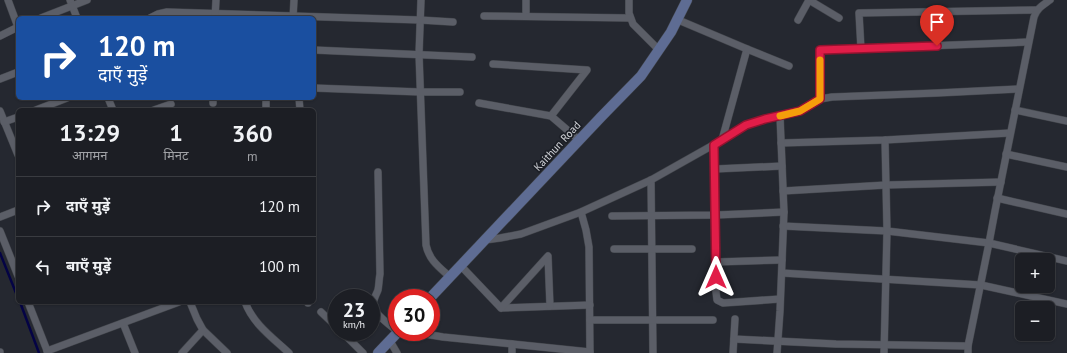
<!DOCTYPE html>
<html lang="hi">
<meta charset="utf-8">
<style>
:root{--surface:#1c1e24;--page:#292b31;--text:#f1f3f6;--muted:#a0a2a6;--line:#3a3c41}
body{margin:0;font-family:"PT Sans","Noto Sans Devanagari",sans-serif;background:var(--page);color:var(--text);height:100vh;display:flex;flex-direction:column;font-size:15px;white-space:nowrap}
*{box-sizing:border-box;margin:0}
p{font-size:13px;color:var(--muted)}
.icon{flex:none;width:22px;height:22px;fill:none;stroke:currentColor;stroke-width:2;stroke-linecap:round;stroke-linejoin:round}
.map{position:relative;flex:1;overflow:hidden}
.panel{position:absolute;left:16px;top:108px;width:300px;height:196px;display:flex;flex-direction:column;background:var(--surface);border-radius:6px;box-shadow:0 1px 3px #0004,0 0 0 1px var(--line)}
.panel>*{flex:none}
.guide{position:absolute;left:16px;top:16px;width:300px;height:84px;border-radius:6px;box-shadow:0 1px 3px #0004,0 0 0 1px var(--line);background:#1a4fa0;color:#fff;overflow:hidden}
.fabs{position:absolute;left:1015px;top:253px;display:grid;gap:8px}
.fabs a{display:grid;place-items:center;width:40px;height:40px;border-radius:6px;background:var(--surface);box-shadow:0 1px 3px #0004,0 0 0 1px var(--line);font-size:20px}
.speed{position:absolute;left:328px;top:289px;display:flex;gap:8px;font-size:20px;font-weight:700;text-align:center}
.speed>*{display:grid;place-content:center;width:52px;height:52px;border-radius:50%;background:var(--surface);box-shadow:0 1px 3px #0004,0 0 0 1px var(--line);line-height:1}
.speed small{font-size:10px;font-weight:400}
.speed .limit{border:6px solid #d22;background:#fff;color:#111}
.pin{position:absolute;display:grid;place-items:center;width:34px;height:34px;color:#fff;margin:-41px -17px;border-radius:50% 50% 50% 0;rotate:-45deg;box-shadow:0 0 4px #0007}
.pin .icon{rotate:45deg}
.me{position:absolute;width:44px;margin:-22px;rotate:0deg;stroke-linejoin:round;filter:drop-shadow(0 0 3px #0008)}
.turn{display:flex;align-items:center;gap:14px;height:84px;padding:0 16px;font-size:18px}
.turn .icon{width:52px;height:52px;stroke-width:2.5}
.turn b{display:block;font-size:28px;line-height:34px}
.eta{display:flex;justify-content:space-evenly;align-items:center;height:68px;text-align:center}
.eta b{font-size:24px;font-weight:700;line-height:28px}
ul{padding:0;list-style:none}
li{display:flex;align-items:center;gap:12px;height:60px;padding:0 16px;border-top:1px solid var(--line)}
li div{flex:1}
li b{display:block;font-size:15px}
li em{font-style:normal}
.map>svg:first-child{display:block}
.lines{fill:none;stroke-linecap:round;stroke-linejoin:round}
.stream{stroke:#040345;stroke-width:2.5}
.street-casing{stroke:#41444a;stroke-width:8}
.secondary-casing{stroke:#41444a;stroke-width:11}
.street{stroke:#5b5e67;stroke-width:7}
.secondary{stroke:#5e6c93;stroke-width:10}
.route-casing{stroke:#92132f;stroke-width:10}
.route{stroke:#e11d48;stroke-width:7}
.slow{stroke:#f59e0b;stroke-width:7}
.labels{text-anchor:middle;stroke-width:3.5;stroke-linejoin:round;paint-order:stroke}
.street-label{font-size:11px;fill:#d3d5da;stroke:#1c1f26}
</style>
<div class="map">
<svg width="1067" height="353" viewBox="0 0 1067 353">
<rect width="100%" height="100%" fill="#252830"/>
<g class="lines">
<g class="stream">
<polyline points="0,253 18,298"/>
<polyline points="20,302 39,353"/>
</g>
<g class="street-casing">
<g id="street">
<polyline points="8,0 18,27"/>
<polyline points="70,0 77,18"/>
<path d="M421,0L419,54L426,245C429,260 439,267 450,277"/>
<polyline points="526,0 526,16"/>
<polyline points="629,0 629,13 633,24 659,50"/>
<polyline points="809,0 839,18"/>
<polyline points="484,16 630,18"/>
<polyline points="41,18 87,0"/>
<polyline points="150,18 158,14 167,12 420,20 453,22"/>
<polyline points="215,18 216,0"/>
<polyline points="293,18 294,0"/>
<polyline points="676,19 747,49 722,140"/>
<polyline points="798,20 809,0"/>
<polyline points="0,36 18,27"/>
<polyline points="747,49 789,66"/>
<polyline points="861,49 859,13 1037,10"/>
<polyline points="314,50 472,57"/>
<polyline points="493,64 587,70 551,116"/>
<polyline points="0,79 18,72"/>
<polyline points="314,88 420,92 460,92"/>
<polyline points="108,98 113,110"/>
<polyline points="299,98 300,110"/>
<polyline points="820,99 820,50 1028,42"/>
<polyline points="213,103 213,98"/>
<polyline points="479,103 551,116 579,140"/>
<polyline points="36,110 67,98"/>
<polyline points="154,110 171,104"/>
<polyline points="266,110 266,98"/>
<polyline points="1015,110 1067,121"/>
<polyline points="0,111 18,155"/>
<polyline points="4,122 18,117"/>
<polyline points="781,143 885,140 1010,133"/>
<polyline points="714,145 716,292 717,300 723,303 780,299"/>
<polyline points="1006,154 1067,167"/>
<polyline points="715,169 782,166"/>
<path d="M378,172L380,274C379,279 379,285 378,290C376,295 373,300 373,305C373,313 391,326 397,331"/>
<polyline points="651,180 653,353"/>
<polyline points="783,191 886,185 1001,182"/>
<polyline points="997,198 1067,214"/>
<polyline points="581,212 586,230 589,247 590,353"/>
<polyline points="612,216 716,215 784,212"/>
<polyline points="0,217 18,210"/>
<polyline points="783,226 887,231 989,243 1067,261"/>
<polyline points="0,231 18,276"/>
<polyline points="485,240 500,238 521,234 581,212 651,180 722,140 747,125 757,121 800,111 820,99 832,97 937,93 1019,89"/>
<polyline points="614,249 692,249"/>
<polyline points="716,262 782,260"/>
<polyline points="461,266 501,308 590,305"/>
<polyline points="782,273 981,285 1067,304"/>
<polyline points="28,302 48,353"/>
<polyline points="190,302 197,319 203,330 227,353"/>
<path d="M245,302C253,324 273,338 289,353"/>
<polyline points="308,302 308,303"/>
<polyline points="501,308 548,256 550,306"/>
<polyline points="321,312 337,327"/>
<polyline points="590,320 713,320"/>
<polyline points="123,323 135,353"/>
<polyline points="342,332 363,353"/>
<polyline points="413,332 443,337 590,352"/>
<polyline points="734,339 836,344 968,346"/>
<polyline points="390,341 397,353"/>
<polyline points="47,351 179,302"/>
<polyline points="0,352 0,353"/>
<polyline points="182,353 203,330"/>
<polyline points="512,353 512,344"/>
<polyline points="733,353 735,319"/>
<polyline points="777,353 780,311 784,212 780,116"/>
<polyline points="884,353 887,231 885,140"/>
<path d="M968,353V346L989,243L995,211L1034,17C1037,8 1043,5 1050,0"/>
</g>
</g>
<g class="secondary-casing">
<g id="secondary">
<polyline points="430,298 601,117 641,76 671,32 687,0"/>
<polyline points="378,353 398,332"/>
</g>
</g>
<use href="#street" class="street"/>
<use href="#secondary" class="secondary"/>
</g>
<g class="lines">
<g class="route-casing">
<polyline id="route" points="716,277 714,145 746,125 765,119 800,111 820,99 820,50 937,46"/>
</g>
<use href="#route" class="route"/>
<polyline class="slow" points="780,116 800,111 820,99 820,60"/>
</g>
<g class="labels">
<g class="street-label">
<text transform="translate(557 146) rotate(-47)" y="4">Kaithun Road</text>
</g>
</g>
</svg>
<div class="fabs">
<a>+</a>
<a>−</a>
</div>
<div class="speed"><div>23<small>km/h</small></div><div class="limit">30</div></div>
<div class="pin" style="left:937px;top:46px;background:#d93025"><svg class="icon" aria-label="arrive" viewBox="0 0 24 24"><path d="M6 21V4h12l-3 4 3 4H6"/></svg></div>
<svg class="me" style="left:716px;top:277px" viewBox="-20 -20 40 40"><path d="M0-17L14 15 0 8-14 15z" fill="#e11d48" stroke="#fff" stroke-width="4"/></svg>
<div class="guide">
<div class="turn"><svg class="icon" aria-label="right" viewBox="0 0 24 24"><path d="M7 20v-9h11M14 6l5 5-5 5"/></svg><div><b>120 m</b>दाएँ मुड़ें</div></div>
</div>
<section class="panel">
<div class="eta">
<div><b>13:29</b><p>आगमन</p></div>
<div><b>1</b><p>मिनट</p></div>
<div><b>360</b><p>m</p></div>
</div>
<ul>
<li><svg class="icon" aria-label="right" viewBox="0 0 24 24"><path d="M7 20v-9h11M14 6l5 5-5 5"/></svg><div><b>दाएँ मुड़ें</b></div><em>120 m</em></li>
<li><svg class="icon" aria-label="left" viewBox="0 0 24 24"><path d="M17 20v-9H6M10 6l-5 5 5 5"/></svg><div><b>बाएँ मुड़ें</b></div><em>100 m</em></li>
</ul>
</section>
</div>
